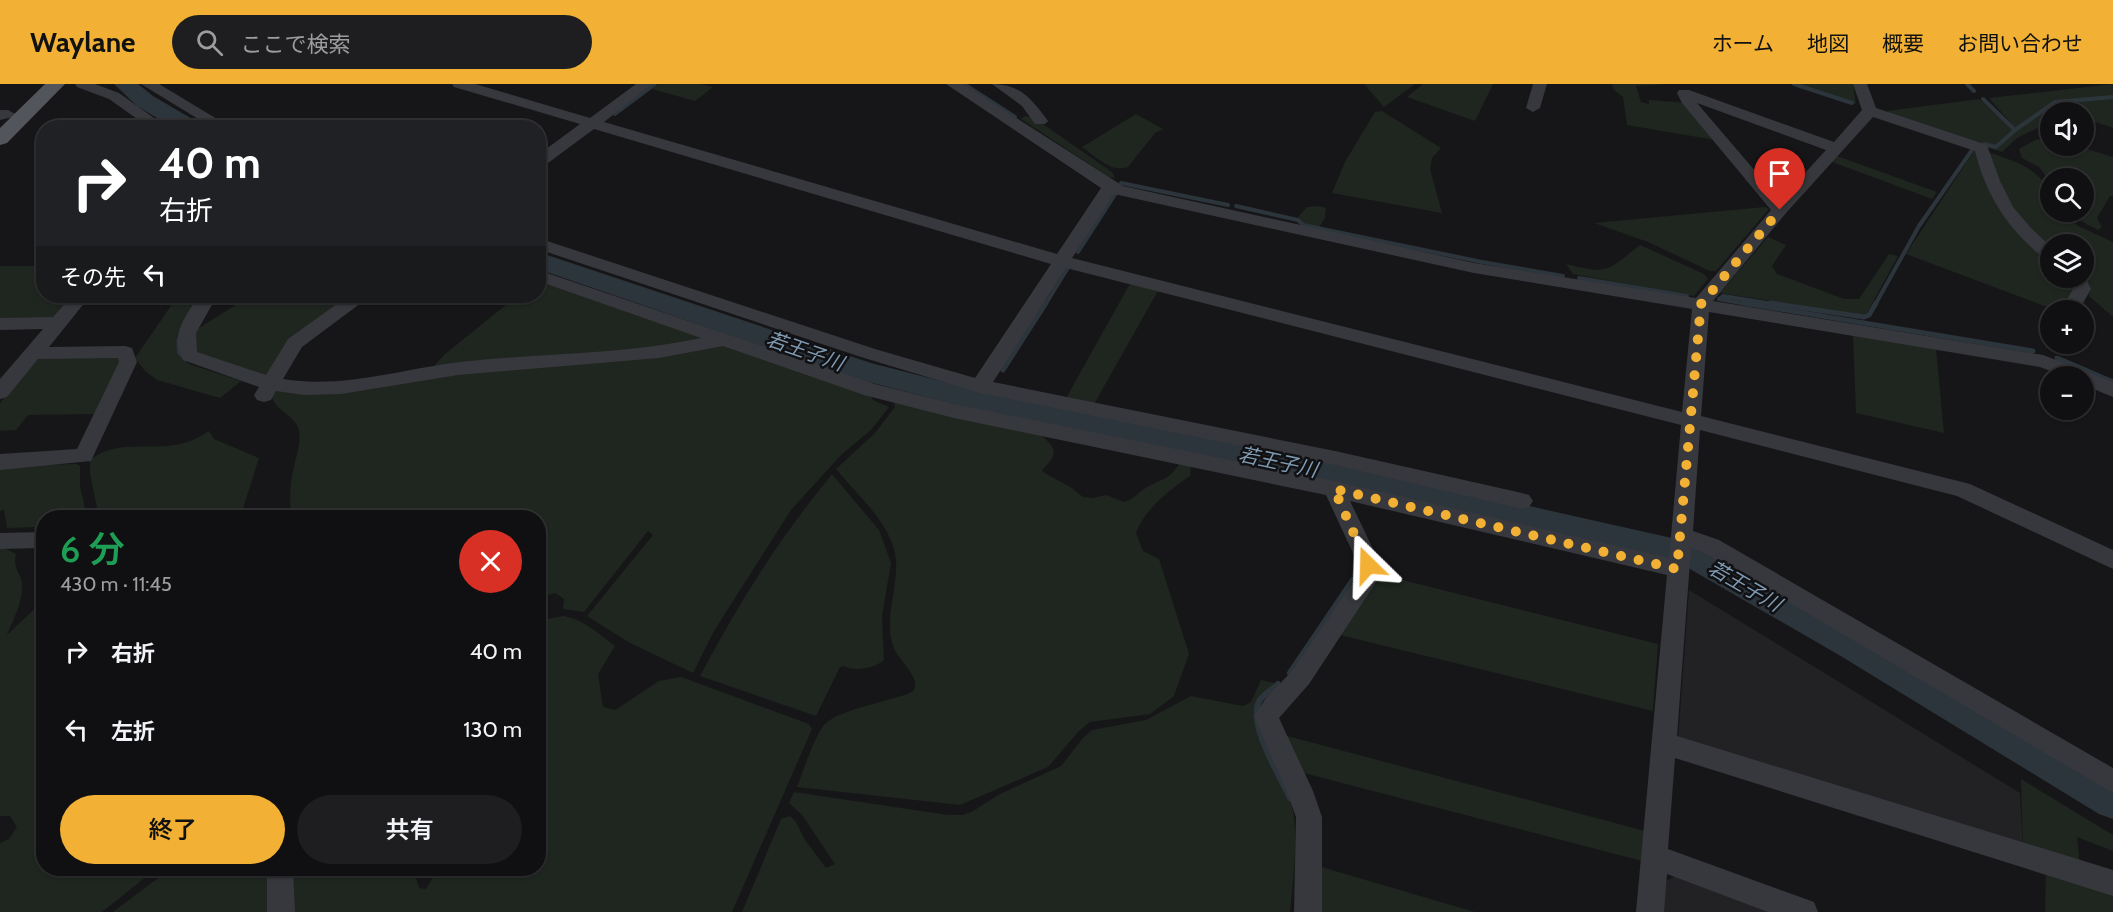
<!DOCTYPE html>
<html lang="ja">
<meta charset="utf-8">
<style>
:root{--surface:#101012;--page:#1e1e20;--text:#f1f3f6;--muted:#9c9d9f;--line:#303032;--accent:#f2b134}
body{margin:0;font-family:Cabin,"Noto Sans JP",sans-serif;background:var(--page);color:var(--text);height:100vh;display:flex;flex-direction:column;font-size:22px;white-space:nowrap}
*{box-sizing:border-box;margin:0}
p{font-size:20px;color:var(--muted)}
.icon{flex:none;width:33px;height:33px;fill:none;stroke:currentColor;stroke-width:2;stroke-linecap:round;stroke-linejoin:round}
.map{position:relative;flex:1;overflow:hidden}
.drawer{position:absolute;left:36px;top:426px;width:510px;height:366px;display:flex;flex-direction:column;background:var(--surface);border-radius:24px;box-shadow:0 2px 4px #0004,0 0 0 2px var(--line)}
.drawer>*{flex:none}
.hud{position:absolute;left:36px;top:36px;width:510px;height:183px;border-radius:24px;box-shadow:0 2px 4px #0004,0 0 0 2px var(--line);background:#202124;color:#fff;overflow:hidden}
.buttons{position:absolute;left:2040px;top:18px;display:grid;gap:12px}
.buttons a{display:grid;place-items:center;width:54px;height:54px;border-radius:50%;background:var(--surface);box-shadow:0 2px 4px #0004,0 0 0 2px var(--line);font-size:30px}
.pin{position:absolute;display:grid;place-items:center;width:51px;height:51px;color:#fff;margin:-62px -26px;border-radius:50% 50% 50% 0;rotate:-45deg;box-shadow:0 0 6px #0007}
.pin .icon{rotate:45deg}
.me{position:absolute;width:66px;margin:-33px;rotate:338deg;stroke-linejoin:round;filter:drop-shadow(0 0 4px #0008)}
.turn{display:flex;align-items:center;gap:21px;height:126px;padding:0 24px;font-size:27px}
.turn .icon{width:78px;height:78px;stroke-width:2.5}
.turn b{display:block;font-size:42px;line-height:51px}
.then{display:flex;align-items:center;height:57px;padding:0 24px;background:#0003;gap:12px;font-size:22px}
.round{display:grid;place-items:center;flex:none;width:63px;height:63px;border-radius:32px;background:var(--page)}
.summary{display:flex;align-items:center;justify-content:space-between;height:102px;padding:0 24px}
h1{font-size:36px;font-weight:600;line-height:45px;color:#1e9e55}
.action{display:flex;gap:12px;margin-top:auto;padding:12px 24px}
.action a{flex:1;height:69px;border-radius:36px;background:var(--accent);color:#111;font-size:24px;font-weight:600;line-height:69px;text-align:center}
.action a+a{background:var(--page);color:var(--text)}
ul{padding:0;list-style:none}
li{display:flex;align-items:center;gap:18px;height:78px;padding:0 24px}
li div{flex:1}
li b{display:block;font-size:22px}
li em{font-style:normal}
header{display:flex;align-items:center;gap:36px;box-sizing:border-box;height:84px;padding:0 30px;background:var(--accent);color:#111}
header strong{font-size:28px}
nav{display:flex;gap:33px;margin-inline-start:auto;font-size:21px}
.search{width:420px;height:54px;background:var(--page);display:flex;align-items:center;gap:15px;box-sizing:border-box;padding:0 21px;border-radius:33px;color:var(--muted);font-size:22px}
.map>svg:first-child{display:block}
.built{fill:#222225}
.green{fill:#1e261f}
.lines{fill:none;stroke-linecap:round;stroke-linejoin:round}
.stream-far2{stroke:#2c353c;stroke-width:4}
.stream-far1{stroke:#2c353c;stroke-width:5}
.stream{stroke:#2c353c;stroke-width:6}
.river{fill:#2c353c;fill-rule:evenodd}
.minor{fill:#37383d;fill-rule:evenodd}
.major{fill:#53555c;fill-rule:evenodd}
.route{stroke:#f2b134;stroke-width:10;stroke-dasharray:0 18}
.labels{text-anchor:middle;stroke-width:5;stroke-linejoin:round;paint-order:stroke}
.water-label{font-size:20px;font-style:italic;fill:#7f9bb3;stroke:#111113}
</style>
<header>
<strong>Waylane</strong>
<div class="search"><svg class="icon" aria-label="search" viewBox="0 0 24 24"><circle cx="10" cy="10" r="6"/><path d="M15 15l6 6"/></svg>ここで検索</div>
<nav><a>ホーム</a><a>地図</a><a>概要</a><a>お問い合わせ</a></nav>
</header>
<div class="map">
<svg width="2113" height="828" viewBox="0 0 2113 828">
<rect width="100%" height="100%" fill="#161618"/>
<g class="built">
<polygon points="1689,506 2020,709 2023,764 1678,656"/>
<polygon points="1678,791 1781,828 1662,828 1664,798"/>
</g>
<g class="green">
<polygon points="659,0 701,0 713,3 695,17 652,5"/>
<polygon points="1364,0 1415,0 1384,23"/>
<polygon points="1423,0 1493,0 1475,37 1407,13"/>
<polygon points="1612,0 1668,0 1636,2 1641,18 1649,20 1649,16 1687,19 1721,57 1627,41 1623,13 1614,6"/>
<polygon points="1796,0 1853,0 1856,20"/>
<polygon points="2113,0 2113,44 2084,34 2084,28 2050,28 2050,38 2017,54 2002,68 1982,62 1984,60 1997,64 2017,46 1989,14"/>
<polygon points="1979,15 2013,45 1995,62 1983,59 1979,61 1887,30 1887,27"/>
<polygon points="1382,27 1441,64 1432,74 1430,85 1442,129 1332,109 1345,78 1375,28"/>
<path d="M1136,30L1163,45L1155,49L1128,83C1110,89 1095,72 1082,63Z"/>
<polygon points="1025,32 1034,34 1112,88 1115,94 1109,93 1021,35"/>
<polygon points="2037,55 2050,56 2050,62 2077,62 2113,73 2113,112 2110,112 2097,134 2102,143 2098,146 2081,137 2074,128 2084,128 2084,94 2050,94 2050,98 2039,83 2022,74 2019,65"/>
<polygon points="1974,67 1978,69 2032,160 2050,174 2050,194 2073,194 2076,202 2062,226 2055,226 1906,170"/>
<path d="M1991,69C2014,77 2038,84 2050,108C2052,113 2050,122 2050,128H2064L2078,142L2113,158V233L2089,212L2090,202L2084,193V160H2050V166L2017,137L1988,70Z"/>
<polygon points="1837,72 1937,108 1932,115 1832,78"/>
<polygon points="1319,122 1326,124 1325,134 1319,143 1304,140 1298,133 1307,123"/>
<polygon points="1765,123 1769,125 1716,187 1710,187 1648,158 1594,139"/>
<polygon points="1768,153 1786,161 1772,182 1777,190 1844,215 1859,215 1889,170 1898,172 1867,229 1862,231 1720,209"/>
<path d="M1640,161L1704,190L1708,195L1694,212L1573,190L1566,180C1609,191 1607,187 1640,161Z"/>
<polygon points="0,182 43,182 44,212 74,212 57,231 49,235 0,235"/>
<polygon points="539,196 707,253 703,259 430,286 445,270 517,212 538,212"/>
<polygon points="1131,198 1159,205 1093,322 1065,316"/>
<polygon points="182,212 201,212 177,254 176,269 189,280 241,297 220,314 157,296 145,287 135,274 175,216"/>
<polygon points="250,212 328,212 346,218 272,291 265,293 199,272 189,256 191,249"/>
<polygon points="1853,251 1936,265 1944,349 1856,329"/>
<path d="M718,262H731L871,312L873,316L889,323L871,346L841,371L791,426L714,547L693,589L630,559L587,532L653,451L648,447L584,528L563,525L564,515L555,509L539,514L538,434L290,433C291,420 289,405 292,392C294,378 302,360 299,346C294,328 269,326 272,306L457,290Z"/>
<polygon points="120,272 123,276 97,330 28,331 16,346 0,347 0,319 34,277 42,274"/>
<path d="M894,318L1039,349C1056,364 1060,369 1042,386L1043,388L1072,404L1083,413L1093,414L1106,411L1124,418C1135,415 1139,407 1149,402C1166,393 1167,397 1180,379L1191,381L1190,392C1169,406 1145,425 1136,449L1143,467L1159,475L1189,570L1174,612L1150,630L1090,638L1079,647L1048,683L960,721L797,703C803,688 815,650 825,640C842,623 909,614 914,606C921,593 897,575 893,562C884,535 898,504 896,476C893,441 857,411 836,385L875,349L895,323Z"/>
<path d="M209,347L214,355L259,374L240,434L99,433L90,390V376C118,353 157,369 187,358C195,356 202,351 209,347Z"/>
<polygon points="76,380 80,382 80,402 87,433 44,434 43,440 39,440 36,443 7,444 4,426 0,427 0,382"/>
<path d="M832,390L879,446L891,479L882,532L884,576C875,584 855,588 844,582L840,583L816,632L700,592C738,520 780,453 832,390Z"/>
<path d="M0,462L16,470C12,486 22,489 22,501C23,518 13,536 7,551L43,517L44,784L156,785L102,828H0V759L9,755L17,743L10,732H0Z"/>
<polygon points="1375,489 1658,560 1653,627 1340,551"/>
<path d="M563,532C583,535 599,550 615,562L598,590L603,623L615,626L659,597L681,593L809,640L812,645L732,828H287L285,785H413L419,804L426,805L438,785L538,784V537Z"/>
<path d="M1261,596L1275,599C1270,604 1262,610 1258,615C1241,645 1288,697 1293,727C1298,754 1293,800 1290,828H742L781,735L790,732L796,738L805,756L826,784L835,780L802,731L789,719L794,708L948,731H963L973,727L998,711L1061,682L1083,654L1092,646L1146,636L1191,612L1243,622L1251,618Z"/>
<polygon points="1276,649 1645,747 1642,777 1296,687"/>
<polygon points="2021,695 2113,751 2113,767 2077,753 2080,782 2023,764"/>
<polygon points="1318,782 1475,828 1320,828"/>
<polygon points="2046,784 2113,806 2113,828 2045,828"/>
<polygon points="170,785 273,785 275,828 113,828"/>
</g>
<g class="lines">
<g class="stream-far2">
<polyline points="964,0 1015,33"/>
<polyline points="1794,0 1852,19"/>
<polyline points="1967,0 1974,7"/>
<polyline points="1983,15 2015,46"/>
<polyline points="615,30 655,0"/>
<polyline points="1984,60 1996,63 2015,46 2055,18 2113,13"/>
<polyline points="1121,99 1228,121"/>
<polyline points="1236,122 1298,136 1303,141 1482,178 1563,192"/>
<polyline points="1078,168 1116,109"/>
<polyline points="1579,194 1687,212"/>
<polyline points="1719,215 1723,212 1780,221"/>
<polyline points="1719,215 1752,221"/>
<polyline points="1045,221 1069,182"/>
<polyline points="1875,221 1919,142 1972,66"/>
</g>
<g class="stream-far1">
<polyline points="1743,219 2033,267"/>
<polyline points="1770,219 1864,233 1869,231 1876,219"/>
<polyline points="740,253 753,249"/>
<polyline points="179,256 179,268 185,274"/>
<polyline points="2057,274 2113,298"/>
<polyline points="1003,286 1046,219"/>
<polyline points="983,317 987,311"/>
<polyline points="1332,396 1333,389"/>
</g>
<g class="stream">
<polyline points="1290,589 1353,496"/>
<path d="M1278,600C1273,605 1264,610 1260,616C1246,638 1280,692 1290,714"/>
</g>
<g class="river">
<polygon points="114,0 138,0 153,12 199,39 202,44 174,44 137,22"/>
<polygon points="538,168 871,279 964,303 1333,378 1703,461 1863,551 2113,696 2113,735 2099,730 1839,571 1683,481 1333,400 964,323 854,294 538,185"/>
</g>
<g class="minor">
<polygon points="75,0 95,0 119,9 168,44 150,44 109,15 77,3"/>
<polygon points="141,0 159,0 232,44 213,44"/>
<path d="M452,0H475L590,34L636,0H652L604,38L1057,170L1101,104L946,0H963L1123,102L1474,179L1696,214L1771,126L1682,19L1677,9L1679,6H1689L1834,58L1862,26L1853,0H1867L1876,24L1987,61L2000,97L2013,123L2031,144L2050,162V175C2041,173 2034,166 2028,160C2000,133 1984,103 1975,67L1873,33L1786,129L1713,217L2043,271L2113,298V313L2084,301V292H2064L2040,283L1709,228L1701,332L1970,400L2113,466V485L1957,412L1700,346L1693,447L1719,456L2113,684V709L1703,468L1691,464L1677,652L2113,786V812L1675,674L1668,765L1814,818L1818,828H1768L1667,790L1664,828H1636L1667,491L1350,417L1375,469L1380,492L1309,600L1279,634L1313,707L1322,733V828H1294L1296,733L1287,708L1254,632L1266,614L1293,586L1358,491L1353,469L1326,411L954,334L864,311L723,262L659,274L458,291L341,310L304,311L276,307L271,316L264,318L257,316L254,311L259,303L183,276C169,253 185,232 199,212H217L196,249L197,268L266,291L288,255L348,212H368L365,216L302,263L283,295C343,305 401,285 460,278C540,269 622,271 701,254L538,197V186L875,300L954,320L1334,397L1669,474L1681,341L1066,184L993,298L1335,367L1522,409L1529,411L1533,417L1529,423L1522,425L1335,381L980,309L861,273L538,165V154L875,265L975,294L1051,180L594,45L544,82L538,84V71L580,40L454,3ZM1697,19L1826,66L1780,116ZM1114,110L1474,189L1692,225L1682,328L1072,174Z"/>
<path d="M992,0C1020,0 1032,15 1048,37L1045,40H1035L1022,22Z"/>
<polygon points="1533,0 1547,0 1540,24 1533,28 1526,24"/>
<polygon points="0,26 8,26 15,30 13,33 0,36"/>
<polygon points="2084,190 2091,205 2079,226 2061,226 2073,205 2069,194 2084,194"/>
<polygon points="72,212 90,212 49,263 125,262 132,264 137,278 91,377 0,386 0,370 77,365 119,278 118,274 38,275 7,313 0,315 0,295 43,245 0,246 0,234 53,233"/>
<polygon points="44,448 44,464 0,465 0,449"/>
<polygon points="267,784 293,784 295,828 267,828"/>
</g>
<polygon class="major" points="45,0 65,0 7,59 0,61 0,44"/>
</g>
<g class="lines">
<polyline class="route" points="1368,481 1334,405 1677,485 1701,220 1780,126"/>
</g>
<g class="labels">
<g class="water-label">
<text transform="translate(805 267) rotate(19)" y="7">若王子川</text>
<text transform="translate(1278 378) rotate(12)" y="7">若王子川</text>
<text transform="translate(1745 502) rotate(30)" y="7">若王子川</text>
</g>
</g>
</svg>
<div class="buttons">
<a><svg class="icon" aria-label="sound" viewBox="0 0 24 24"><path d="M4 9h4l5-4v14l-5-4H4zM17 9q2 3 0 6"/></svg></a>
<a><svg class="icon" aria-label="search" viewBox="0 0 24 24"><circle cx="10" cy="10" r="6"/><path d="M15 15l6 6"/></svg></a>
<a><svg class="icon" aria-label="layers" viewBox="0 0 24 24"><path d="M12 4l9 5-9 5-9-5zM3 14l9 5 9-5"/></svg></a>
<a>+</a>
<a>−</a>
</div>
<div class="pin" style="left:1780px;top:126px;background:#d93025"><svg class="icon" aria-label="arrive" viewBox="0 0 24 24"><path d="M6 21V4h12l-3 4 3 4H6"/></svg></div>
<svg class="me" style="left:1368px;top:481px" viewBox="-20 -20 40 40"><path d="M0-17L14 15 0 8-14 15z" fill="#f2b134" stroke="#fff" stroke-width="4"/></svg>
<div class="hud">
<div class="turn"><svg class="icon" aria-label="right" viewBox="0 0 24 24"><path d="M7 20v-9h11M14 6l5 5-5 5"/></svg><div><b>40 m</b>右折</div></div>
<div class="then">その先<svg class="icon" aria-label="left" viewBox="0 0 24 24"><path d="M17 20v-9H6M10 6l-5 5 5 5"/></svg></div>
</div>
<section class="drawer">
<div class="summary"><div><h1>6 分</h1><p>430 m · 11:45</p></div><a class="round" style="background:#d93025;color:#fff"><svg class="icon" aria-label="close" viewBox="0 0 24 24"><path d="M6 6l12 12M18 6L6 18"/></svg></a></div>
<ul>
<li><svg class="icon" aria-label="right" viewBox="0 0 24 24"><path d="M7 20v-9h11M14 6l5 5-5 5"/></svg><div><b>右折</b></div><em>40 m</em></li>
<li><svg class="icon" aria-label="left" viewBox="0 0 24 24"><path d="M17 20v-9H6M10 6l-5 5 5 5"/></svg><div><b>左折</b></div><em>130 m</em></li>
</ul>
<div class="action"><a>終了</a><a>共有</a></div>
</section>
</div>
